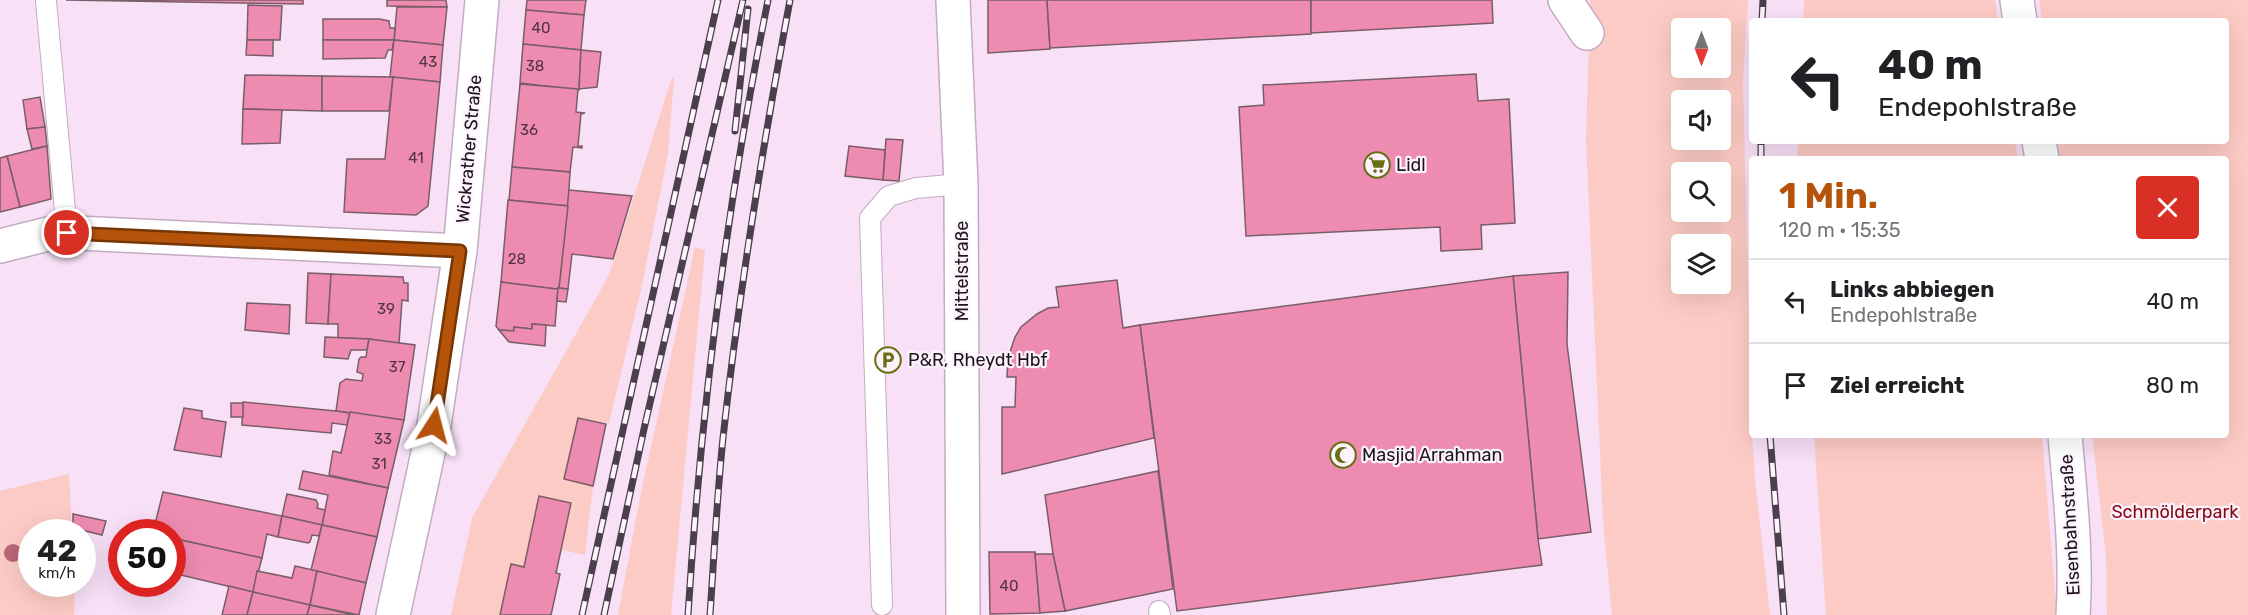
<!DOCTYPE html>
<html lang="de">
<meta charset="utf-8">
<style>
:root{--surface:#fff;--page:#f6f6f6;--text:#202124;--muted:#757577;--line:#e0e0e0;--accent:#b45309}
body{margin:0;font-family:Rubik,sans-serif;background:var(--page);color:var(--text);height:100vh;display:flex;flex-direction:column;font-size:22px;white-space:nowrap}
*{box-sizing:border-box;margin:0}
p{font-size:20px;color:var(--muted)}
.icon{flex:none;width:33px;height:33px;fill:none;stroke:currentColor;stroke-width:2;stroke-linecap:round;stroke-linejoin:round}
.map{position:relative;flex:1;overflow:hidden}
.drawer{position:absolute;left:1749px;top:156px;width:480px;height:282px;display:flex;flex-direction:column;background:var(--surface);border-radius:6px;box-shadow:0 6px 24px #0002}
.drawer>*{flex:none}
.banner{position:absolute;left:1749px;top:18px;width:480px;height:126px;border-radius:6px;box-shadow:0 6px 24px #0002;background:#fff;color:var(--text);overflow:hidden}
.needle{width:39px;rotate:180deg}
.controls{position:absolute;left:1671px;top:18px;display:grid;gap:12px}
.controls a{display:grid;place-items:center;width:60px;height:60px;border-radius:6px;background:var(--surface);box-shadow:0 6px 24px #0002;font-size:30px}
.speed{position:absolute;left:18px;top:519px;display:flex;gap:12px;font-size:30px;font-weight:700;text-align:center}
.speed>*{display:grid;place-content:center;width:78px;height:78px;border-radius:50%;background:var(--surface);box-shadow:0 6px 24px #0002;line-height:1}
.speed small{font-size:15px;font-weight:400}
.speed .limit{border:9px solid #d22;background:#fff;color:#111}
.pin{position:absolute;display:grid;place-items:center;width:51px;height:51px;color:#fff;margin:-26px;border:3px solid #fff;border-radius:50%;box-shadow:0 2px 6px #0007}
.me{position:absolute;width:66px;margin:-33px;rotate:9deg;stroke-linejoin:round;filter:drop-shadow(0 0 4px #0008)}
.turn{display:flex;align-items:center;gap:21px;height:126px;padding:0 30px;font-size:27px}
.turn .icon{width:78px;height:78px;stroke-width:2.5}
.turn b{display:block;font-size:42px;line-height:51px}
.round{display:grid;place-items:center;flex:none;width:63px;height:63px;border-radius:6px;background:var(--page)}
.head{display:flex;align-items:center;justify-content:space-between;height:102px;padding:0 30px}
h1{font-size:36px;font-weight:700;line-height:45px;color:var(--accent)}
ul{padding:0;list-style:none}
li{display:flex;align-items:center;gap:18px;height:84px;padding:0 30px;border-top:2px solid var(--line)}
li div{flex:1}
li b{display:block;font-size:22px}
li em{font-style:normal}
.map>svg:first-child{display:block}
.green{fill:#fdcbc5;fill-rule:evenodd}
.building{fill:#ed8cb0;stroke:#7a5d67;stroke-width:1.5}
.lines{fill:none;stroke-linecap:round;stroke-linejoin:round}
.lane-casing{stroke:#c3acc2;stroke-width:22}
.street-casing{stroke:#c3acc2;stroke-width:36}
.secondary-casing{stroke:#c3acc2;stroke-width:36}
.lane{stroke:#fff;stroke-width:20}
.street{stroke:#fff;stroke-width:33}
.secondary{stroke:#fff;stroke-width:33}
.rail-casing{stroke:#4b3f4b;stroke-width:7}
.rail{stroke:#fcf3fc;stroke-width:4.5;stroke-dasharray:14;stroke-linecap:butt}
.tree{fill:#b96878}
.route-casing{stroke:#753606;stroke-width:15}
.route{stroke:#b45309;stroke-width:10}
.labels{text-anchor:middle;stroke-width:4.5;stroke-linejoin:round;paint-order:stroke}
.number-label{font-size:15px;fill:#513342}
.street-label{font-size:18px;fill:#1d151d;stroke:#fcf3fc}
.poi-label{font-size:18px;fill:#1d151d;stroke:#fcf3fc;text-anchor:start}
.park-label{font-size:18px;fill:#860611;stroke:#fcf3fc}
</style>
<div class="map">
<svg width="2248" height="615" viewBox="0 0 2248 615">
<rect width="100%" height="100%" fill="#f8e0f7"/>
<g class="green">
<path d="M1590,0H1748L1743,81L1752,435L1755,479L1770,615H1612L1603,521L1586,140ZM1682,28H1720V68H1682ZM1682,100H1720V140H1682ZM1682,172H1720V212H1682ZM1682,244H1720V284H1682Z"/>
<polygon points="1804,0 1995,0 1998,21 1803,21"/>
<polygon points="2039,0 2248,0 2248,615 2107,615 2106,555 2092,435 2226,435 2226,159 2060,159 2058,141 2226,141 2226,21 2042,21"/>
<polygon points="672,77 674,78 668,154 641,290 609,423 578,418 564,479 593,486 585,555 561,550 571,503 539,496 524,567 511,564 500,615 451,615 472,518 609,275"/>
<polygon points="1798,141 2015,141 2018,159 1797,159"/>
<polygon points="695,247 705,250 671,615 618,615 640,497"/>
<polygon points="1814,435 2042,435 2056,604 2055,615 1826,615"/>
<polygon points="69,474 72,532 32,532 32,584 75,584 74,615 0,615 0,491"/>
</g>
<g class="building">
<polygon points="66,0 303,0 303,4"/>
<polygon points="387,0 446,0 447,7 387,6"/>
<polygon points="527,0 586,0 584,15 526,10"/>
<polygon points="988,0 1047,0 1050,49 988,53"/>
<polygon points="1047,0 1311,0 1311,34 1050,48"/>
<polygon points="1311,0 1492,0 1493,23 1311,33"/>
<polygon points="248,5 282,6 280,40 247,40"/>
<polygon points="397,7 447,7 443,45 394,40"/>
<polygon points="526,10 584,15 581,50 523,44"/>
<polygon points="323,19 379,19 389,21 390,28 395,28 394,40 323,40"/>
<polygon points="247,40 273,40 273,56 246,55"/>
<polygon points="323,40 394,40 392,50 388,50 385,58 323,59"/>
<polygon points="394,40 443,45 440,82 390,77"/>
<polygon points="523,44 581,50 579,90 520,83"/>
<polygon points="581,50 601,52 597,87 579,89"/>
<polygon points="1476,74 1478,101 1509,99 1515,223 1481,225 1482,249 1441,251 1440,227 1246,236 1239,107 1264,105 1263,85"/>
<polygon points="245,75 322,76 322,111 243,109"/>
<polygon points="322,76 393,77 389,111 322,111"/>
<polygon points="393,77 440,82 428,206 416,215 344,212 347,159 385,159"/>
<polygon points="520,84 578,89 576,112 585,113 581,114 578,146 582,146 582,148 573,147 570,172 512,167"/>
<polygon points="40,97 45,127 27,129 23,100"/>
<polygon points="243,109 282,110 280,143 242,144"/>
<polygon points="45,127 47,146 32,149 27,129"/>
<polygon points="886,139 903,140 899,181 883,180"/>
<polygon points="47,146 51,199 20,207 7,156"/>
<polygon points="849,146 885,150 883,180 845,176"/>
<polygon points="7,156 20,207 0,212 0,158"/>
<polygon points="512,167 570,172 568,206 509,200"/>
<polygon points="569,190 632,196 613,259 572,254 568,289 559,288"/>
<polygon points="508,200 568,206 559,288 556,289 501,282"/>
<polygon points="1568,272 1567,344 1591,532 1538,539 1513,276"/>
<polygon points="308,273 331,274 328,324 306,323"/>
<polygon points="331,274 403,277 404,283 408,283 408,301 402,300 399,344 369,339 338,338 338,324 328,324"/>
<polygon points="1513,276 1538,539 1542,565 1177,611 1140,325"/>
<polygon points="1117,280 1123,328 1140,325 1154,438 1002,474 1002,407 1015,407 1016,377 1007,377 1008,358 1015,337 1021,327 1037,314 1048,308 1059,307 1056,287"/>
<polygon points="501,282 556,289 558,288 555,326 532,324 532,329 514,327 514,331 499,330 496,326"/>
<polygon points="558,288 568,289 566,302 557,301"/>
<polygon points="247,303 290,305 289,334 245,330"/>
<polygon points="532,324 546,325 545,346 509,342 499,330 514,331 514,327 532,329"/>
<polygon points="325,337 369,339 367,350 351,350 348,359 324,357"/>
<polygon points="369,339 415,345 404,420 336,411 340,383 346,379 362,381 363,374 357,372 359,359 361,357 366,357"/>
<polygon points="243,402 336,411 350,413 347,425 332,423 331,433 242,425"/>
<rect x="231" y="403" width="12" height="14"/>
<polygon points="184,408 202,411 202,418 226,422 221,457 174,450"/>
<polygon points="350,412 404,420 388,488 329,475 333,451 341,453"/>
<polygon points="578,418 606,424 593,486 564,479"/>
<polygon points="303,471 388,488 377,537 322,525 328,495 299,489"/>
<polygon points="1158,471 1173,589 1065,611 1053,554 1045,495"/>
<polygon points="163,492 282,516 278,537 267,534 262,558 172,538 172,532 153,532"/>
<polygon points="287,494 316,500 318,504 317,508 325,510 322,525 282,516"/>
<polygon points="539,496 571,503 556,573 560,574 551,615 500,615 511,564 524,567"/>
<polygon points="73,514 106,521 102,535 73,528"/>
<polygon points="282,516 322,525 319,536 312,535 310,542 308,543 278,537"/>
<polygon points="322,525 377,537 366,583 311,570"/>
<polygon points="172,538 262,558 253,592 172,573"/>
<polygon points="989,552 1035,552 1040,613 990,614"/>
<polygon points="1035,554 1053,554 1065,611 1040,613"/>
<polygon points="295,566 317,571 310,605 253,592 257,571 292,578"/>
<polygon points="317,571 366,583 359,615 310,605"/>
<polygon points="229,586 253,592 247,615 222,615"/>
<polygon points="253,592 310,605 307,615 247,615"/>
<polygon points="310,605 354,615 307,615"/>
</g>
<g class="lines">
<g class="lane-casing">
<g id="lane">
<polyline points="46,1 67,233"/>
<polyline points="882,605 870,218 889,196 916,188 961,184"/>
<polyline points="1159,611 1160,615"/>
</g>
</g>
<g class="street-casing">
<g id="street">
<polyline points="953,0 961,184 963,615"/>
<polyline points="1565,0 1587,33"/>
<polyline points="2017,0 2020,21"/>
<polyline points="2039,141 2042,159"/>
<polyline points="0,246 56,232 460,251"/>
<path d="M2065,435C2070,495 2077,555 2073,615"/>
</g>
</g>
<g class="secondary-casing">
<polyline id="secondary" points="393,615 434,425 460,251 482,0"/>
</g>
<use href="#lane" class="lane"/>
<use href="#street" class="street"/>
<use href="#secondary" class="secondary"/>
<g class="rail-casing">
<g id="rail">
<polyline points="1762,21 1763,0"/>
<polyline points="735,131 748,9"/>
<polyline points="1761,159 1761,141"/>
<polyline points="1770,435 1784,615"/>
<polyline points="582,615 718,0"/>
<polyline points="604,615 644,429 743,0"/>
<path d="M688,615C701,408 727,203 768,0"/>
<path d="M710,615C714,556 717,496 723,438C739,291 763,145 790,0"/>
</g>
</g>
<use href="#rail" class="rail"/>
</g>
<circle class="tree" cx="13" cy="553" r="9"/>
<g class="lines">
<g class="route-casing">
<polyline id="route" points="67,233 460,251 434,425"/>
</g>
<use href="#route" class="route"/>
</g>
<defs>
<g id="supermarket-ring" transform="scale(1.35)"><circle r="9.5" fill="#fcf3fc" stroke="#686e14" stroke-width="1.5"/><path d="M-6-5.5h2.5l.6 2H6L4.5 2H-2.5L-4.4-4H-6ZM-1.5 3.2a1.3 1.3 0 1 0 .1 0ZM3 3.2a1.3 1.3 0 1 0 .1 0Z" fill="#686e14"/></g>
<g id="parking-ring" transform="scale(1.35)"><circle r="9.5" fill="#fcf3fc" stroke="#686e14" stroke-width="1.5"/><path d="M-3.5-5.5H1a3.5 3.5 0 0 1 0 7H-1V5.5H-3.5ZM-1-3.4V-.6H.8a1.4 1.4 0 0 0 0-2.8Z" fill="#686e14"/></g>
<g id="mosque-ring" transform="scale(1.35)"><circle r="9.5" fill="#fcf3fc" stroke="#686e14" stroke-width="1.5"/><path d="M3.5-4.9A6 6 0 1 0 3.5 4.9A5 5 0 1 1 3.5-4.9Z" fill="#686e14"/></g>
</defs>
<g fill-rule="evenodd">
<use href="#supermarket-ring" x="1377" y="165"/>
<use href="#parking-ring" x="888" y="360"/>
<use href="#mosque-ring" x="1343" y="455"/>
</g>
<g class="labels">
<g class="number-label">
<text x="541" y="33">40</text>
<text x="428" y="67">43</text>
<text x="535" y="71">38</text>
<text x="529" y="135">36</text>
<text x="416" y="163">41</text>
<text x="517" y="264">28</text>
<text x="386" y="314">39</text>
<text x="397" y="372">37</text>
<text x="383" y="444">33</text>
<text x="379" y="469">31</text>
<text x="1009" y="591">40</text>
</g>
<g class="street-label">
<text transform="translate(469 149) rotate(-85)" y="6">Wickrather Straße</text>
<text transform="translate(962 271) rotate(-90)" y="6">Mittelstraße</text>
<text transform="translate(2070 525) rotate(-93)" y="6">Eisenbahnstraße</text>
</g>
<g class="poi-label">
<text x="1396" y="171">Lidl</text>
<text x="908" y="366">P&amp;R, Rheydt Hbf</text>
<text x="1362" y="461">Masjid Arrahman</text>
</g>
<g class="park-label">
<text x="2175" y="518">Schmölderpark</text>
</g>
</g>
</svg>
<div class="controls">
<a><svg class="needle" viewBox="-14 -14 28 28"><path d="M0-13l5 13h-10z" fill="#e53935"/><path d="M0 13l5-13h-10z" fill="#757577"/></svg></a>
<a><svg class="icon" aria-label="sound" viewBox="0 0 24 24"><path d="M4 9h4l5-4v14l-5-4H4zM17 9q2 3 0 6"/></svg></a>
<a><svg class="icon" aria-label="search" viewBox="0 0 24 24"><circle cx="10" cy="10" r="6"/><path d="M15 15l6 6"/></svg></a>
<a><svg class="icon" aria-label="layers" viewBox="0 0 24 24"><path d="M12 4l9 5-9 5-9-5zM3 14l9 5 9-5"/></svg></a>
</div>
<div class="speed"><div>42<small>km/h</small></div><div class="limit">50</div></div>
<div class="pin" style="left:67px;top:233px;background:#d93025"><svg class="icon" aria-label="arrive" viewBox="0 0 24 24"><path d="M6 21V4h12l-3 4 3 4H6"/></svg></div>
<svg class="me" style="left:434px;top:425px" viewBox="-20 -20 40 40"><path d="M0-17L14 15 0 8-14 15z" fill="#b45309" stroke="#fff" stroke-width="4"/></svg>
<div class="banner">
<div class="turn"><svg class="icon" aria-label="left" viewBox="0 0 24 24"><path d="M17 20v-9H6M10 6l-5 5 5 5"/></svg><div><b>40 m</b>Endepohlstraße</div></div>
</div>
<section class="drawer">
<div class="head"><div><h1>1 Min.</h1><p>120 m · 15:35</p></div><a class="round" style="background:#d93025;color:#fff"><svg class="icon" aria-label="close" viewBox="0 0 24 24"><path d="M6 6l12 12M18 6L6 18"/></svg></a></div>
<ul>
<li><svg class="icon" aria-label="left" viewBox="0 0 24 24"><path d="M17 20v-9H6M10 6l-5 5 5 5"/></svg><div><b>Links abbiegen</b><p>Endepohlstraße</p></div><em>40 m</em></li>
<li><svg class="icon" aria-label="arrive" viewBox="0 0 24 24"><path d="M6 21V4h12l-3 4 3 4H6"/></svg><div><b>Ziel erreicht</b></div><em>80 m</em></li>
</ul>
</section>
</div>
